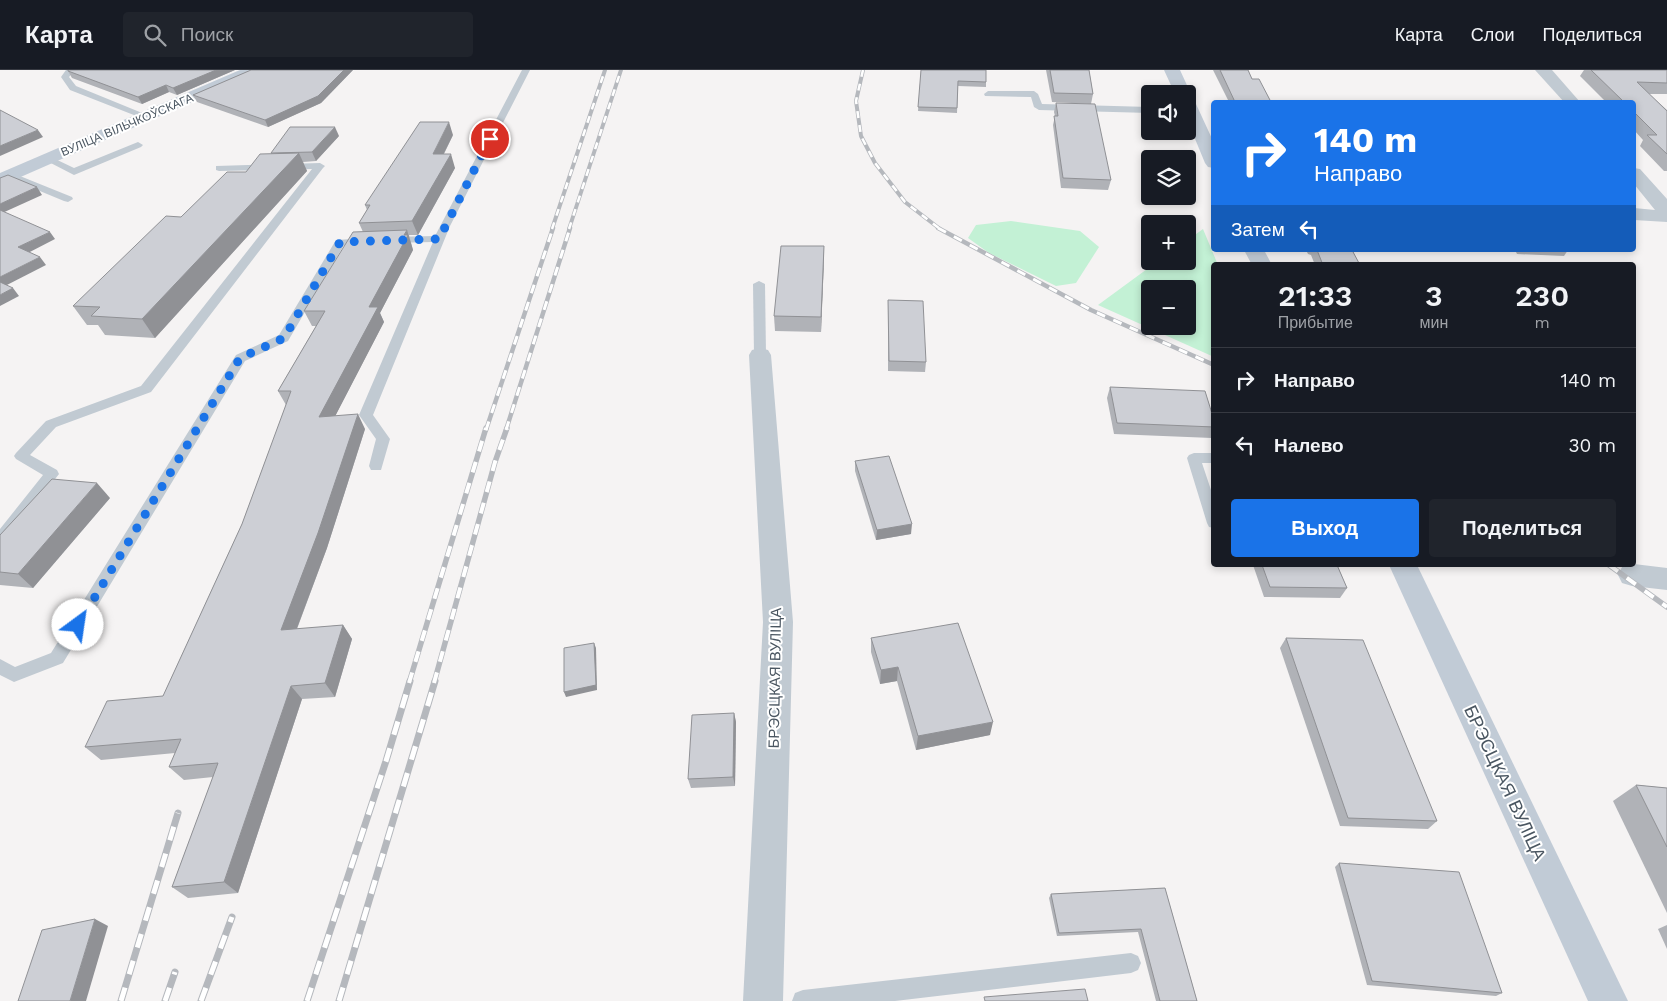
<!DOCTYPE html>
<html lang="ru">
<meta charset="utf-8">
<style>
:root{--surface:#171b24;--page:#20242c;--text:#f1f3f6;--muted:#9ea1a6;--line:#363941;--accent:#1a73e8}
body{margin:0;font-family:"Work Sans",sans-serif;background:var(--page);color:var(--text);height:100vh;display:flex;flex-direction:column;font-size:19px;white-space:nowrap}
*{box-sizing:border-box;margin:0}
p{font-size:16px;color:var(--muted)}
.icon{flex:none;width:28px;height:28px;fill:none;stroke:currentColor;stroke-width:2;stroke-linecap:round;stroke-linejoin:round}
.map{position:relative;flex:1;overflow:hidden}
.panel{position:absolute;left:1211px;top:192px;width:425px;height:305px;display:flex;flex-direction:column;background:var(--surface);border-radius:5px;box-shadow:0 2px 8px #0003}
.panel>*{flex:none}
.guide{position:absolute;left:1211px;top:30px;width:425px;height:152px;border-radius:5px;box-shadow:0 2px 8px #0003;background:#1a73e8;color:#fff;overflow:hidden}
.buttons{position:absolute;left:1141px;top:15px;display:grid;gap:10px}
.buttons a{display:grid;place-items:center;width:55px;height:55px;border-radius:5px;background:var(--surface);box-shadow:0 2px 8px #0003;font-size:25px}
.pin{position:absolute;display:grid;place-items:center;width:42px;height:42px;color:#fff;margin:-21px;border:2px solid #fff;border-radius:50%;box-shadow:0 1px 5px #0007}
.me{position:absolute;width:55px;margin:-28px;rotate:31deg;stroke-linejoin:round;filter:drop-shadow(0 0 4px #0008)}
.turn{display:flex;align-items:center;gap:18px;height:105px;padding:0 20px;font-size:22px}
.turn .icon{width:65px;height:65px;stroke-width:2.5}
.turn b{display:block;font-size:35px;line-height:42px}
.then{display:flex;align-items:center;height:48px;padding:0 20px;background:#0003;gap:10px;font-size:19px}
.eta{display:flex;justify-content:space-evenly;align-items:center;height:85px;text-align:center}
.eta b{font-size:30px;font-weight:600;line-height:35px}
.primary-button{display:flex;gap:10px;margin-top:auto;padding:10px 20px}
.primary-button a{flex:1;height:58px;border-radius:5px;background:var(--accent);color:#fff;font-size:20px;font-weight:600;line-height:58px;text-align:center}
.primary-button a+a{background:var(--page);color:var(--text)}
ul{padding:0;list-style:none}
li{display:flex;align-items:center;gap:15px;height:65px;padding:0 20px;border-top:1px solid var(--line)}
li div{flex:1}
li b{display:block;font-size:19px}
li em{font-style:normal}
header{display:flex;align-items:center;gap:30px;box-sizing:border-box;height:70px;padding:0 25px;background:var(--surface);border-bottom:1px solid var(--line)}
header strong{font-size:24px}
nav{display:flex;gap:28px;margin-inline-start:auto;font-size:18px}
.search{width:350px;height:45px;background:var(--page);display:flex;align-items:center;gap:12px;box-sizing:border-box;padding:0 18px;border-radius:5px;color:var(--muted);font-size:19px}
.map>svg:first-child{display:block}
.green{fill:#c3f1d5;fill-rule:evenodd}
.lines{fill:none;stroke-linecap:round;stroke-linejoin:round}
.service{fill:#c1cad2;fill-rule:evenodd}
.minor{fill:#c1cad2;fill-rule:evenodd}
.secondary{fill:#c1cbd6;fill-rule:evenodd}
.rail-far3-casing{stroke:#b5b8bd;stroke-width:4}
.rail-far2-casing{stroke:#b5b8bd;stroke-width:4.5}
.rail-far1-casing{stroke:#b5b8bd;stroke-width:5.5}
.rail-casing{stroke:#b5b8bd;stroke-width:7}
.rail-far3{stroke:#fff;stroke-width:2.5;stroke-dasharray:7;stroke-linecap:butt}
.rail-far2{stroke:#fff;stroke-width:3;stroke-dasharray:9;stroke-linecap:butt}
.rail-far1{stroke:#fff;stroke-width:4;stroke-dasharray:11;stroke-linecap:butt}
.rail{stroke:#fff;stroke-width:5;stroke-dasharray:14;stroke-linecap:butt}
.wall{fill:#b0b2b7}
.shaded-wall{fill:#909195}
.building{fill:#cdcfd5;stroke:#909195}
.route{stroke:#1a73e8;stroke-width:9;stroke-dasharray:0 16.2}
.labels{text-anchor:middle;stroke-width:4;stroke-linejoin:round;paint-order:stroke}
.far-street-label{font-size:12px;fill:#4a5661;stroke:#fff}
.street-label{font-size:15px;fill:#4a5661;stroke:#fff}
.near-street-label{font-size:18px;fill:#4a5661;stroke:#fff}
</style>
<header>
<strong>Карта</strong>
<div class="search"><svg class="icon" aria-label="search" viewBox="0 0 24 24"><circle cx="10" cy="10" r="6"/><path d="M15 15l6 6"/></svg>Поиск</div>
<nav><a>Карта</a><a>Слои</a><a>Поделиться</a></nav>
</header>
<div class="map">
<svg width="1667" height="931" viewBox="0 0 1667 931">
<rect width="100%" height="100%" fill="#f5f3f3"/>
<g class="green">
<polygon points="1011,151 1080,161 1099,177 1076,213 1056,216 989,183 968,168 976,155"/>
<path d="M1203,159L1218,195H1214V287L1098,235L1158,191H1188V170ZM1150,219H1188V256H1150Z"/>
</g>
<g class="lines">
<g class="service">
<polygon points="66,0 75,0 69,7 76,16 152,47 147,50 144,49 70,20 61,7"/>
<polygon points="522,0 530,0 450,156 373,345 390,369 381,400 371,400 369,396 376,369 359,345 433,172 391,173 386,170 391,167 435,166"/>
<polygon points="988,21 1034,21 1038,24 1042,34 1150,37 1150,43 1039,40 1034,37 1031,27 985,26 984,24"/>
<polygon points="138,72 143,75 141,77 74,105 43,89 45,87 51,87 74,98"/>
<polygon points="320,93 325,96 323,98 151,322 56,357 30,385 57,400 59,404 5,474 0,476 0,459 43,405 16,389 14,386 16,383 46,351 141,316 312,99 219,101 216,100 216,96"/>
<polygon points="10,102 72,127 73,129 68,132 64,131 6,107 6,103"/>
<polygon points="368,168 372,169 373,171 372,173 344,175 288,271 245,291 63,593 14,612 0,605 0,589 15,597 51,583 236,285 279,265 336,170"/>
<polygon points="759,211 765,214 766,285 760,289 754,285 753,214"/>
<polygon points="1194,383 1214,383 1214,393 1202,393 1214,429 1214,458 1209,457 1207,453 1187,388 1189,385"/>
<polygon points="1131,883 1138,886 1141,893 1138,900 1131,903 895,931 792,931 795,923 803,920"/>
</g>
<g class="minor">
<polygon points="1535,0 1552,0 1580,32 1564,32"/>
<polygon points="1634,98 1640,99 1667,129 1667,152 1634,150 1634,138 1655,140 1634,114"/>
<polygon points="760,278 768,280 771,285 793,552 783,931 743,931 763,552 749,285 752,280"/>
<polygon points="1634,494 1667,498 1667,520 1632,516 1622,513 1618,505 1622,497"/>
</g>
<g class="secondary">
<polygon points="240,0 261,0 258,3 0,116 0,103"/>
<polygon points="1164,0 1180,0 1191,24 1189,27 1188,24 1175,24"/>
<polygon points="1188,29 1194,31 1196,34 1214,73 1214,98 1208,97 1205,93 1188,52"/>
<polygon points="1244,180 1264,180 1272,195 1252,195"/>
<polygon points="1389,495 1417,495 1628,931 1588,931"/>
</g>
<g class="rail-far3-casing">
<g id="rail-far3">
<polyline points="863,0 856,31 861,66 875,93 905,132 940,159"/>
<polyline points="552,159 605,0"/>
<polyline points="569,159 621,0"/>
</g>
</g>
<g class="rail-far2-casing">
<g id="rail-far2">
<polyline points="938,158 1091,240 1214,295"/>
<polyline points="486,360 553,158"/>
<polyline points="506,360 570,158"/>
</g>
</g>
<g class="rail-far1-casing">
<g id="rail-far1">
<polyline points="1609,495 1667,537"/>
<polyline points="409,613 486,358"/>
<polyline points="434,613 495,392 507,358"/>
</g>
</g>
<g class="rail-casing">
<g id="rail">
<polyline points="121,931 178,743"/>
<polyline points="165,931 175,902"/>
<polyline points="201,931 232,847"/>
<polyline points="307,931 386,691 410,611"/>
<polyline points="339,931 435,611"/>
</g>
</g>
<use href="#rail-far3" class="rail-far3"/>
<use href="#rail-far2" class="rail-far2"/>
<use href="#rail-far1" class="rail-far1"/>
<use href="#rail" class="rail"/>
</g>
<g class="wall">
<polygon points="68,0 235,0 177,25 169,22 142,34 72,8 68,1"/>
<polygon points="251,0 353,0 321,33 268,57 197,32 193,25"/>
<polygon points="921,0 986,12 986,17 958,16 957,43 918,41"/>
<polygon points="1046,0 1089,0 1093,24 1091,34 1052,32"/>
<polygon points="1213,0 1248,0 1252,9 1271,32 1229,32"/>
<polygon points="1584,0 1667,0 1667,24 1649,24 1667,40 1667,101 1664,101 1640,76 1643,70 1634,60 1634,32 1606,32 1580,6"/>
<polygon points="1056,33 1111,110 1108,120 1061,118 1053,55 1055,46 1054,42"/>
<polygon points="453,65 444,84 455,98 418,165 409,165 413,180 380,243 384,252 335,346 365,359 327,478 297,559 343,555 352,569 335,627 302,629 238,823 188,828 172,817 213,707 184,710 169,697 175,683 101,690 85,677 163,626 242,454 286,335 278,321 316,256 312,256 304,241 363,162 359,153 367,140 365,135"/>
<polygon points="339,66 316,91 303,92 307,101 155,268 105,265 98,255 87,255 73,236 181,147 246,102 271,84 271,83"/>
<polygon points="824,176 821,262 775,261 774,246"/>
<polygon points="1306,180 1352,180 1360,195 1315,195 1311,185 1308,184"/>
<polygon points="1515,180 1568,180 1564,186 1517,184"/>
<polygon points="888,230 926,292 925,302 888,301"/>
<polygon points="1110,317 1214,350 1214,363 1212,368 1114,364 1107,328"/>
<polygon points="855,391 911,464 876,470 855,401"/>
<polygon points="110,428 33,518 0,515 0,465"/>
<polygon points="1253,495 1337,495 1347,518 1340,528 1264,527"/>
<polygon points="871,568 990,665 916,680 897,611 880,614 871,582"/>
<polygon points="1286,568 1437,751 1428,759 1340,756 1280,578"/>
<polygon points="734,643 736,652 735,716 691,718 688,709"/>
<polygon points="1636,715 1667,718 1667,843 1613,731"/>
<polygon points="1339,793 1502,923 1496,926 1367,915 1335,797"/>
<polygon points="1165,818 1197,931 1156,931 1138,862 1057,866 1049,828 1051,824"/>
<polygon points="1667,855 1667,879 1658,859"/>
</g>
<g class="shaded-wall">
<polygon points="216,0 235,0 177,25 173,18"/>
<polygon points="344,0 353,0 321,33 268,57 265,50"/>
<polygon points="166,15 169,22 142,34 138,27"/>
<polygon points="449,52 453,65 437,97 433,84"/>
<polygon points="335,57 339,66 316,91 312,82"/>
<polygon points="38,60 43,67 0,86 0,76"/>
<polygon points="299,83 307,101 155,268 142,249"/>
<polygon points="451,84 455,98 418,165 412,151"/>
<polygon points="37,117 42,125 0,144 0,134"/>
<polygon points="407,160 413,180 380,243 384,252 327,362 319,347 369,237"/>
<polygon points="50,162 55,169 24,185 18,177"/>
<polygon points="824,176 824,191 821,262 821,247"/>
<polygon points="40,187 46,195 1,218 0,216 0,207"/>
<polygon points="13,218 19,226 0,236 0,225"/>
<polygon points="358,344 365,359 327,478 291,574 281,560"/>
<polygon points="97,413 110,428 33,518 18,504"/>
<polygon points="912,454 911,464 876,470 877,460"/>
<polygon points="343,555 352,569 335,627 325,613"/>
<polygon points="594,573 596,578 597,620 566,627 564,622"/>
<polygon points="898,597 897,611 880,614 881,600"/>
<polygon points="291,616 302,629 238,823 224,812"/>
<polygon points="734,643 736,652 735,716 733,707"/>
<polygon points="993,652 990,665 916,680 918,666"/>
<polygon points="95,849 108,856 86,931 70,931"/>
</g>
<g class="building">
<polygon points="68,0 216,0 173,18 166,15 138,27 68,1"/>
<polygon points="251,0 344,0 318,26 265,50 193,25"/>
<polygon points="921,0 986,0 986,12 958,11 957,38 918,37"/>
<polygon points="1050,0 1089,0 1093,24 1054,23"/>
<polygon points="1220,0 1248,0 1252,9 1259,9 1271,32 1235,32"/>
<polygon points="1591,0 1667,0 1667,13 1637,12 1667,41 1667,84 1647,65 1657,65 1634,42 1634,32 1624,32"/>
<polygon points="1056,33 1095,34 1111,110 1063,108 1054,46 1058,46"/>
<polygon points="0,40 38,60 0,76"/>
<polygon points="420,52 449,52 433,84 451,84 412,151 359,153 370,135 365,135"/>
<polygon points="290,57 335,57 312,82 271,83"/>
<polygon points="299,83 142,249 91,246 100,237 73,236 166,146 181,147 227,102 246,102 260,84"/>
<polygon points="8,105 37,117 0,134 0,108"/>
<polygon points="0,140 50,162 18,177 40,187 0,207"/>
<polygon points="407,160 404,165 408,165 369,237 378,237 319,347 358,344 318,463 281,560 343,555 325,613 291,616 224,812 172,817 218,693 169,697 181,669 85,677 107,631 163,626 242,454 291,321 278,321 325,241 304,241 353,162"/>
<polygon points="781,176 824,176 821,247 774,246"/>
<polygon points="1317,180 1352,180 1360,195 1323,195"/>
<polygon points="0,212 13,218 0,225"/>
<polygon points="888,230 923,231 926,292 889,291"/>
<polygon points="1110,317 1205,321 1214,350 1214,357 1117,353"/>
<polygon points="889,386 912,454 877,460 855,391"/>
<polygon points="52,409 97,413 18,504 0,502 0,465"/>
<polygon points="1262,495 1337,495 1347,518 1270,517"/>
<polygon points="958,553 993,652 918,666 898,597 881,600 871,568"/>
<polygon points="1286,568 1363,570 1437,751 1348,748"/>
<polygon points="594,573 596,615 564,622 564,578"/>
<polygon points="734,643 733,707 688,709 692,645"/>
<polygon points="1636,715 1667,718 1667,777"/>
<polygon points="1339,793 1459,802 1502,923 1372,911"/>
<polygon points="1165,818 1197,931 1160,931 1141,859 1059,863 1051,824"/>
<polygon points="95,849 70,931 18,931 42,860"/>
<polygon points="1085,919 1088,931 985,931 984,927"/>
</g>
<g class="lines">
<polyline class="route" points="78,555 240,288 284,268 340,172 439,169 490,69"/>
</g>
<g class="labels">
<g class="far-street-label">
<text transform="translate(127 55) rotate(-23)" y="4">ВУЛІЦА ВІЛЬЧКОЎСКАГА</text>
</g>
<g class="street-label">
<text transform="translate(775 608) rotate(-89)" y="5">БРЭСЦКАЯ ВУЛІЦА</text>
</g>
<g class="near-street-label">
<text transform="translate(1505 713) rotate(65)" y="6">БРЭСЦКАЯ ВУЛІЦА</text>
</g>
</g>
</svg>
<div class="buttons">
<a><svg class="icon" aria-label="sound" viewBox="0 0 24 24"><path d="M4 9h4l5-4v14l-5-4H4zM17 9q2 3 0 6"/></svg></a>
<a><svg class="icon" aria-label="layers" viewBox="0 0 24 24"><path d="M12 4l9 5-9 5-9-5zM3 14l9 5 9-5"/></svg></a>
<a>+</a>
<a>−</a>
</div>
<div class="pin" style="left:490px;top:69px;background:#d93025"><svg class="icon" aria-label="arrive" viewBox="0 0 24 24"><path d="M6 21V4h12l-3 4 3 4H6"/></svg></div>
<svg class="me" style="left:78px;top:555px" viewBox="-20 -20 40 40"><circle r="19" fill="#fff"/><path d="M0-13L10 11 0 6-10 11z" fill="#1a73e8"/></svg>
<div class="guide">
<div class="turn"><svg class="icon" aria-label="right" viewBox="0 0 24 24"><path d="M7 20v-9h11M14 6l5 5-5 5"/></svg><div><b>140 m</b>Направо</div></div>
<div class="then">Затем<svg class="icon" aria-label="left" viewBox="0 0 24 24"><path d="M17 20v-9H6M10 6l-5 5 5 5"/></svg></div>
</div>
<section class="panel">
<div class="eta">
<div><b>21:33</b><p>Прибытие</p></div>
<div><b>3</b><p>мин</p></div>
<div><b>230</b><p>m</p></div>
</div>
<ul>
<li><svg class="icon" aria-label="right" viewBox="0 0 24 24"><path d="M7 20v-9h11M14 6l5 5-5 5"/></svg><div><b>Направо</b></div><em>140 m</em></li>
<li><svg class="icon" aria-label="left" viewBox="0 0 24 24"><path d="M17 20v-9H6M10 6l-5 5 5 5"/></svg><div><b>Налево</b></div><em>30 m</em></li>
</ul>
<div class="primary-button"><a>Выход</a><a>Поделиться</a></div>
</section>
</div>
